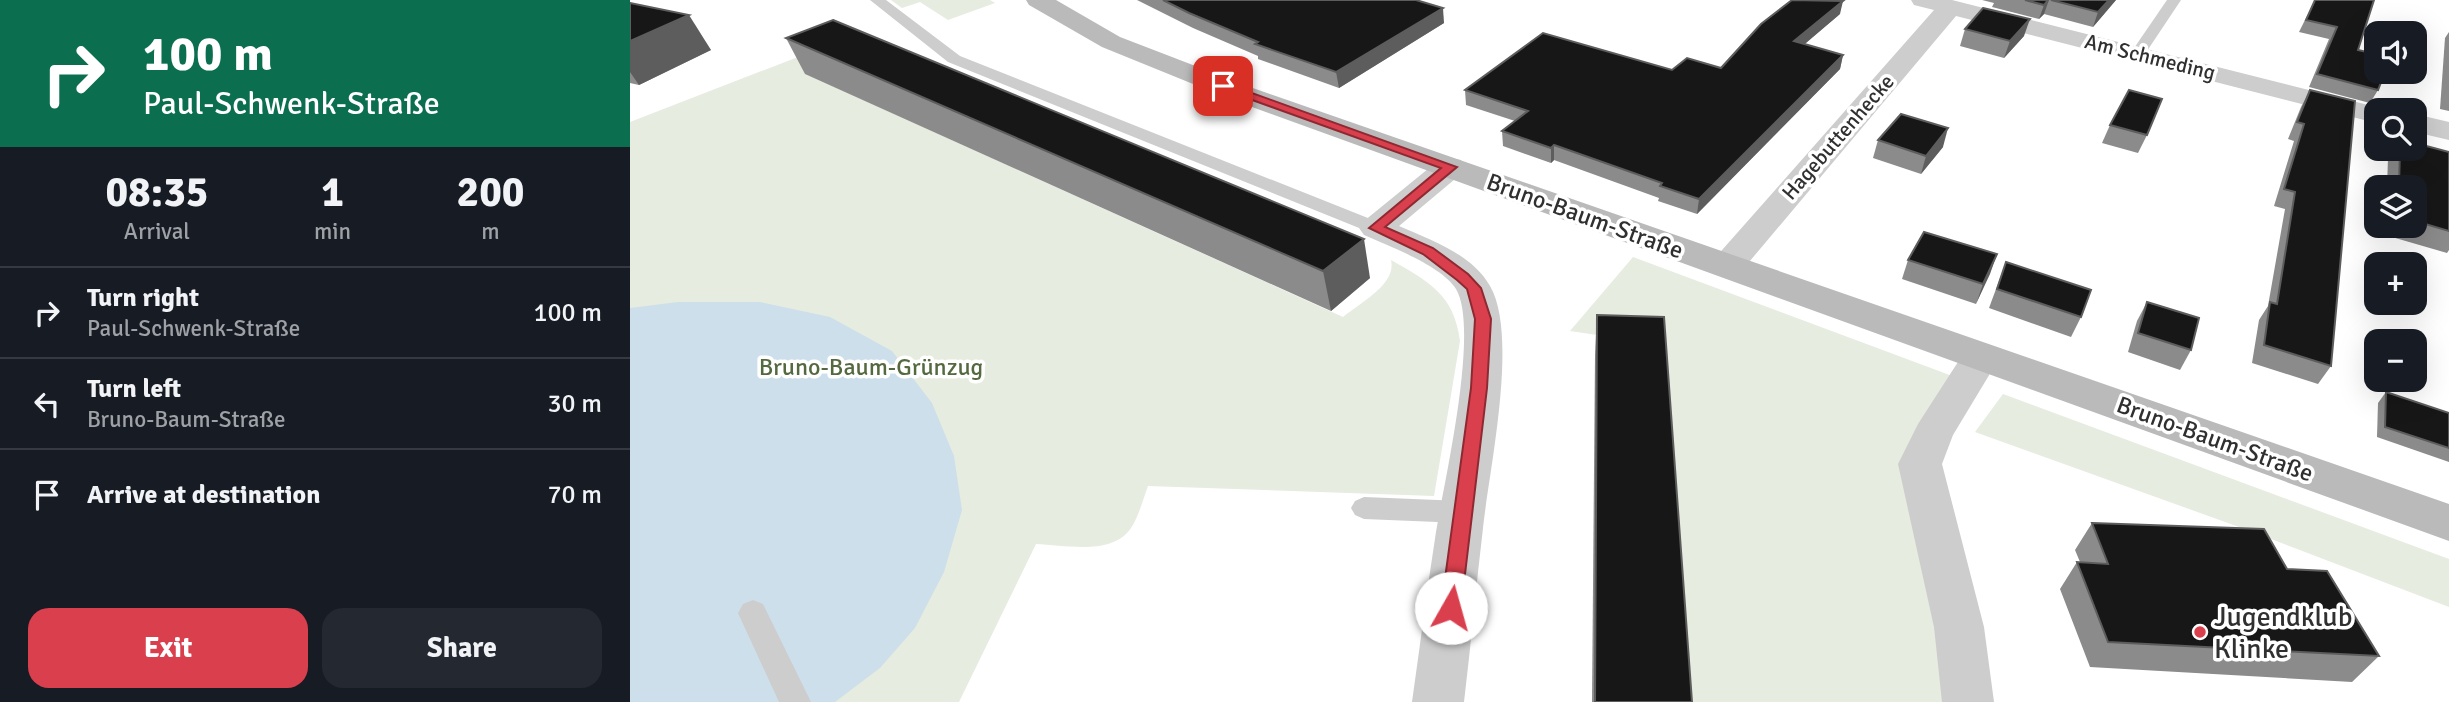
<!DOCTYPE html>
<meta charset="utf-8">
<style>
:root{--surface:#171b24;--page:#242831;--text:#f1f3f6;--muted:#9ea1a6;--line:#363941;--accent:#da3f4d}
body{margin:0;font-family:Signika,sans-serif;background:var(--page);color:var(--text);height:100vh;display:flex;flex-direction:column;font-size:26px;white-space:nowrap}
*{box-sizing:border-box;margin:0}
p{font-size:23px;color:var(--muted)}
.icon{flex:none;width:38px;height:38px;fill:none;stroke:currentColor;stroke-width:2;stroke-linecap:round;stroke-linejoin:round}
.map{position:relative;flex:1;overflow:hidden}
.panel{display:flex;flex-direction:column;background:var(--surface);width:630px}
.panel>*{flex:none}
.hud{background:#0b6e4f;color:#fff;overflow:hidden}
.fabs{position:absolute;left:1734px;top:21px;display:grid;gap:14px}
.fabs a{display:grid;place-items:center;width:63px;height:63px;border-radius:14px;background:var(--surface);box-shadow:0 7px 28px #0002;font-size:35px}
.pin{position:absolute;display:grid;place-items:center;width:60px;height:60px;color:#fff;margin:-30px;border-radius:14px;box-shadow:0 4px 10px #0006}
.me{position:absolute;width:77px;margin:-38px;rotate:7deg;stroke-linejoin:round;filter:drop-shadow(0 0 5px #0008)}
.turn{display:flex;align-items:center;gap:24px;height:147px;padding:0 28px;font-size:32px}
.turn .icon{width:91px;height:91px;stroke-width:2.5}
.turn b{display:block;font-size:49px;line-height:60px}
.eta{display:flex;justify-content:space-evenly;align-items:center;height:119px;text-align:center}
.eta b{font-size:42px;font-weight:700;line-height:49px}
.primary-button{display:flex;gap:14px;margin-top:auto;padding:14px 28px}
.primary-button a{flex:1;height:80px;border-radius:21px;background:var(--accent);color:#fff;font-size:28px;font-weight:700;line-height:80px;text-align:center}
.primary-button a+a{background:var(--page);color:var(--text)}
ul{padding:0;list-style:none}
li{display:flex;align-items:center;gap:21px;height:91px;padding:0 28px;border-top:2px solid var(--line)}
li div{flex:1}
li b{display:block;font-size:26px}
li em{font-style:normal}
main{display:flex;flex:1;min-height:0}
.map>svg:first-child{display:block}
.green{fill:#e6ecdf}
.water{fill:#cddfea}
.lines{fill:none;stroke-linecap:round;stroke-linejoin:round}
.lane{fill:#cdcdcd;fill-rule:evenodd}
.street{fill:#cdcdcd;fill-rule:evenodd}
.secondary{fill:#bababa;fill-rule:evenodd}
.wall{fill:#8b8b8b}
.shaded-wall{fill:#5d5d5d}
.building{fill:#171717;stroke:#5d5d5d;stroke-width:2}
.route{fill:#da3f4d;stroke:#8e2932;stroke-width:2}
.poi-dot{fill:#da3f4d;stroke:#fff;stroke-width:2.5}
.labels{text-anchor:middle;stroke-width:7;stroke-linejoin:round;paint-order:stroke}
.far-street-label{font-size:21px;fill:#303030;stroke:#fff}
.street-label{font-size:24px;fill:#303030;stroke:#fff}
.park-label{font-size:24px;fill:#546940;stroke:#fff}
.near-poi-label{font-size:28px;fill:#303030;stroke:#fff;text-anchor:start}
</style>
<main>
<section class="panel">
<div class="hud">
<div class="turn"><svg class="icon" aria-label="right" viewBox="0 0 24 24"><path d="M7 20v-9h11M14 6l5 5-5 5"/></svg><div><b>100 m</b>Paul-Schwenk-Straße</div></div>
</div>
<div class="eta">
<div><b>08:35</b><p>Arrival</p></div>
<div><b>1</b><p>min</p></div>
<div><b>200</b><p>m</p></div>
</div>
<ul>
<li><svg class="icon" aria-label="right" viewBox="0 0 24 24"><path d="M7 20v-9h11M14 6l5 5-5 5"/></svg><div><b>Turn right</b><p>Paul-Schwenk-Straße</p></div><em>100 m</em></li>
<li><svg class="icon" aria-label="left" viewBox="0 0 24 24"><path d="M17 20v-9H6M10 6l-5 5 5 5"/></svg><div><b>Turn left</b><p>Bruno-Baum-Straße</p></div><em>30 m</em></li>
<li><svg class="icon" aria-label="arrive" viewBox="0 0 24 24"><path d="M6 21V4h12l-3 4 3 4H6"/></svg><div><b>Arrive at destination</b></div><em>70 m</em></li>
</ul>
<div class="primary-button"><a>Exit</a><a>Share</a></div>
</section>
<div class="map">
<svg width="1819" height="702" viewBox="0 0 1819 702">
<rect width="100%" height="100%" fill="#fff"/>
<g class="green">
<polygon points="261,0 360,0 365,3 318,20 290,2 272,8"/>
<path d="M204,43L176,74L713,317C730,303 767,284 761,260C799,282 824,294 830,341L804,496L518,486C513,499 509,516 501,528C482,556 436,545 406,544L329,702H0V122Z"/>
<polygon points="1003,257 1325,377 1286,433 1325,702 1052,702 1028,344 940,331"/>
<polygon points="1373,394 1819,559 1819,607 1623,532 1345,432"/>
</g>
<polygon class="water" points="48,302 130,302 200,317 262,351 302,403 324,456 332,510 314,572 285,628 250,668 205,702 0,702 0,308"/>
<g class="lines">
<g class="lane">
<polygon points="240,0 256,0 330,56 753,224 756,228 753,232 739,232 318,62"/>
<polygon points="1537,0 1551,0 1513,57 1503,57 1500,54"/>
<polygon points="734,497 832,501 841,504 845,512 841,520 832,523 734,519 725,515 721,508 725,501"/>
<polygon points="123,600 133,604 181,702 149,702 108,613 113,604"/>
</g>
<g class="street">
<polygon points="1281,0 1322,0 1758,110 1746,110 1746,123 1326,16 1109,274 1097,277 1085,274 1079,266 1085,258 1304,10 1284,5"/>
<polygon points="1785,114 1819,122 1819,140 1785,132"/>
<path d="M820,158L831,160L835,167L831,174L769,226C801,240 842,254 860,286C889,336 859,470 853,528C846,586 841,644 834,702H782C790,646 797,589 806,532C814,483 850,329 826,289C812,266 759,246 734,235L729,228L734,221L809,160Z"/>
<polygon points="1351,344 1365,348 1370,357 1323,435 1312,464 1354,627 1364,702 1312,702 1304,627 1268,464 1288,424 1337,348"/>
</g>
<polygon class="secondary" points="396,0 426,0 490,37 620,87 1819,504 1819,541 600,99 472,47 399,5"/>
</g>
<g class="wall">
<polygon points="507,0 786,0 814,23 709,88 628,59 628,56 563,28"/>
<polygon points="1352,0 1486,0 1463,27 1414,14 1409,19 1362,7 1364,3"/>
<polygon points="1685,0 1744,0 1728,50 1748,90 1740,103 1679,87 1699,39 1669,32"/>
<polygon points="0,3 81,50 9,85 0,83"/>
<polygon points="1210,14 1174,44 1213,55 1210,69 1067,214 1028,201 1029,198 924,160 921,163 873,146 872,131 885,121 836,105 835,90 1042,70 1091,68"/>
<polygon points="1335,29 1394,36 1374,58 1330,46"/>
<polygon points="1819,32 1819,111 1810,109 1815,38"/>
<polygon points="156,38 740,278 701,311 175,74"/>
<polygon points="1680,90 1701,366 1688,384 1622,363 1629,320 1638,306 1655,209 1644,206 1664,141 1658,139 1671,107"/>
<polygon points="1480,125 1517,135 1508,153 1472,143"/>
<polygon points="1248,140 1313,147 1291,174 1243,158"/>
<polygon points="1764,149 1785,149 1819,152 1819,250 1817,253 1755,235 1755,226 1785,226 1785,187 1757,187 1758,158"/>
<polygon points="1367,254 1346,304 1272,279 1278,260"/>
<polygon points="1376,262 1451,317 1441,337 1359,308"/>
<polygon points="1517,302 1561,350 1550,370 1498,352 1507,321"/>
<polygon points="967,315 1062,702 962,702 965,355"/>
<polygon points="1756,392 1819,413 1819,462 1747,437 1748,403"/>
<polygon points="1462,523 1749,656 1722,682 1460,667 1430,589 1447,562 1450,562 1445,550"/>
</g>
<g class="shaded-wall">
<polygon points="1419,0 1414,14 1409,19 1414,5"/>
<polygon points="1479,0 1486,0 1463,27 1468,12"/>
<polygon points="1213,1 1210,14 1162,55 1164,41"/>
<polygon points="813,8 814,23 709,88 706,72"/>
<polygon points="59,15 81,50 9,85 0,72 0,41"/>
<polygon points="1400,19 1394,36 1374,58 1380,41"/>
<polygon points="1213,55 1210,69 1067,214 1069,199"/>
<polygon points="1318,128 1313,147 1291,174 1296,156"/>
<polygon points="924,145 924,160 921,163 921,148"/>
<polygon points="734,239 740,278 701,311 693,271"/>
<polygon points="1367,254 1360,274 1346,304 1353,284"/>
</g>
<g class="building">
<polygon points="533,0 786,0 813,8 706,72 625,44 628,42 559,13"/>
<polygon points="1162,0 1213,1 1164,41 1213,55 1069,199 1030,186 1032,183 924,145 921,148 872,131 898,111 835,90 913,33 1042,70 1057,58 1091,68 1131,24"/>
<polygon points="1395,0 1418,0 1414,5"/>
<polygon points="1421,0 1479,0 1468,12"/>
<polygon points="1685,0 1744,0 1728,50 1746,54 1746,72 1755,72 1748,90 1687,74 1707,27 1676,20"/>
<polygon points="0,3 59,15 0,41"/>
<polygon points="1353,8 1400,19 1380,41 1335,29"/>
<polygon points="203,20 734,239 693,271 156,38"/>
<polygon points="1499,90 1532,99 1517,135 1480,125"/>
<polygon points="1680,90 1725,101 1701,366 1634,345 1640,302 1647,304 1665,192 1654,189 1674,124 1667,122"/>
<polygon points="1271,114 1318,128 1296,156 1248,140"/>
<polygon points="1785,143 1819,152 1819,231 1785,221 1785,187 1769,187 1770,149 1785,149"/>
<polygon points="1294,232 1367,254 1353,284 1278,260"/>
<polygon points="1376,262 1461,290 1451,317 1367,289"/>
<polygon points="1517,302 1569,318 1561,350 1508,333"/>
<polygon points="967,315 1034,317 1062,702 965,702"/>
<polygon points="1756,392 1819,413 1819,448 1755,427"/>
<polygon points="1462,523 1634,529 1657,569 1697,571 1749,656 1478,642 1447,562 1478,564"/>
</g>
<polygon class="route" points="589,84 597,84 827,167 755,227 803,248 838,274 851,288 861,319 857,388 831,608 828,614 821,616 814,614 811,608 841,388 845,319 837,289 827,280 793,254 739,228 811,168 589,88"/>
<circle class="poi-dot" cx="1570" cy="632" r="7"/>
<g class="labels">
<g class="far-street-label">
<text transform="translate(1520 57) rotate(14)" y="7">Am Schmeding</text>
<text transform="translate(1208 137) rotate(-49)" y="7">Hagebuttenhecke</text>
</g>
<g class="street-label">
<text transform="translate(955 216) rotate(20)" y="8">Bruno-Baum-Straße</text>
<text transform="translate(1585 439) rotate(20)" y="8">Bruno-Baum-Straße</text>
</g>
<g class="park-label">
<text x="241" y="375">Bruno-Baum-Grünzug</text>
</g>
<g class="near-poi-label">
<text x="1584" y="626">Jugendklub<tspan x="1584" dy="32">Klinke</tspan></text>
</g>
</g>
</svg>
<div class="fabs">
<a><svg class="icon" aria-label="sound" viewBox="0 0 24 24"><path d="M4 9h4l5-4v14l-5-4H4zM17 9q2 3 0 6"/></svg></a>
<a><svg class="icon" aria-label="search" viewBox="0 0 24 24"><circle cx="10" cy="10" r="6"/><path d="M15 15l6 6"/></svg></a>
<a><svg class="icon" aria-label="layers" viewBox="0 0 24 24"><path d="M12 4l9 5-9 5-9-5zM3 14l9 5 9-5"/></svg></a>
<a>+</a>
<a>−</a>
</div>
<div class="pin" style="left:593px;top:86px;background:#d93025"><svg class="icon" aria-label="arrive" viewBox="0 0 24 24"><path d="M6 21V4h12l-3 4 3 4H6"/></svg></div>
<svg class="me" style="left:821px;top:608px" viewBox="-20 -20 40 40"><circle r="19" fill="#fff"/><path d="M0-13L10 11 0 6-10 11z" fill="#da3f4d"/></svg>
</div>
</main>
